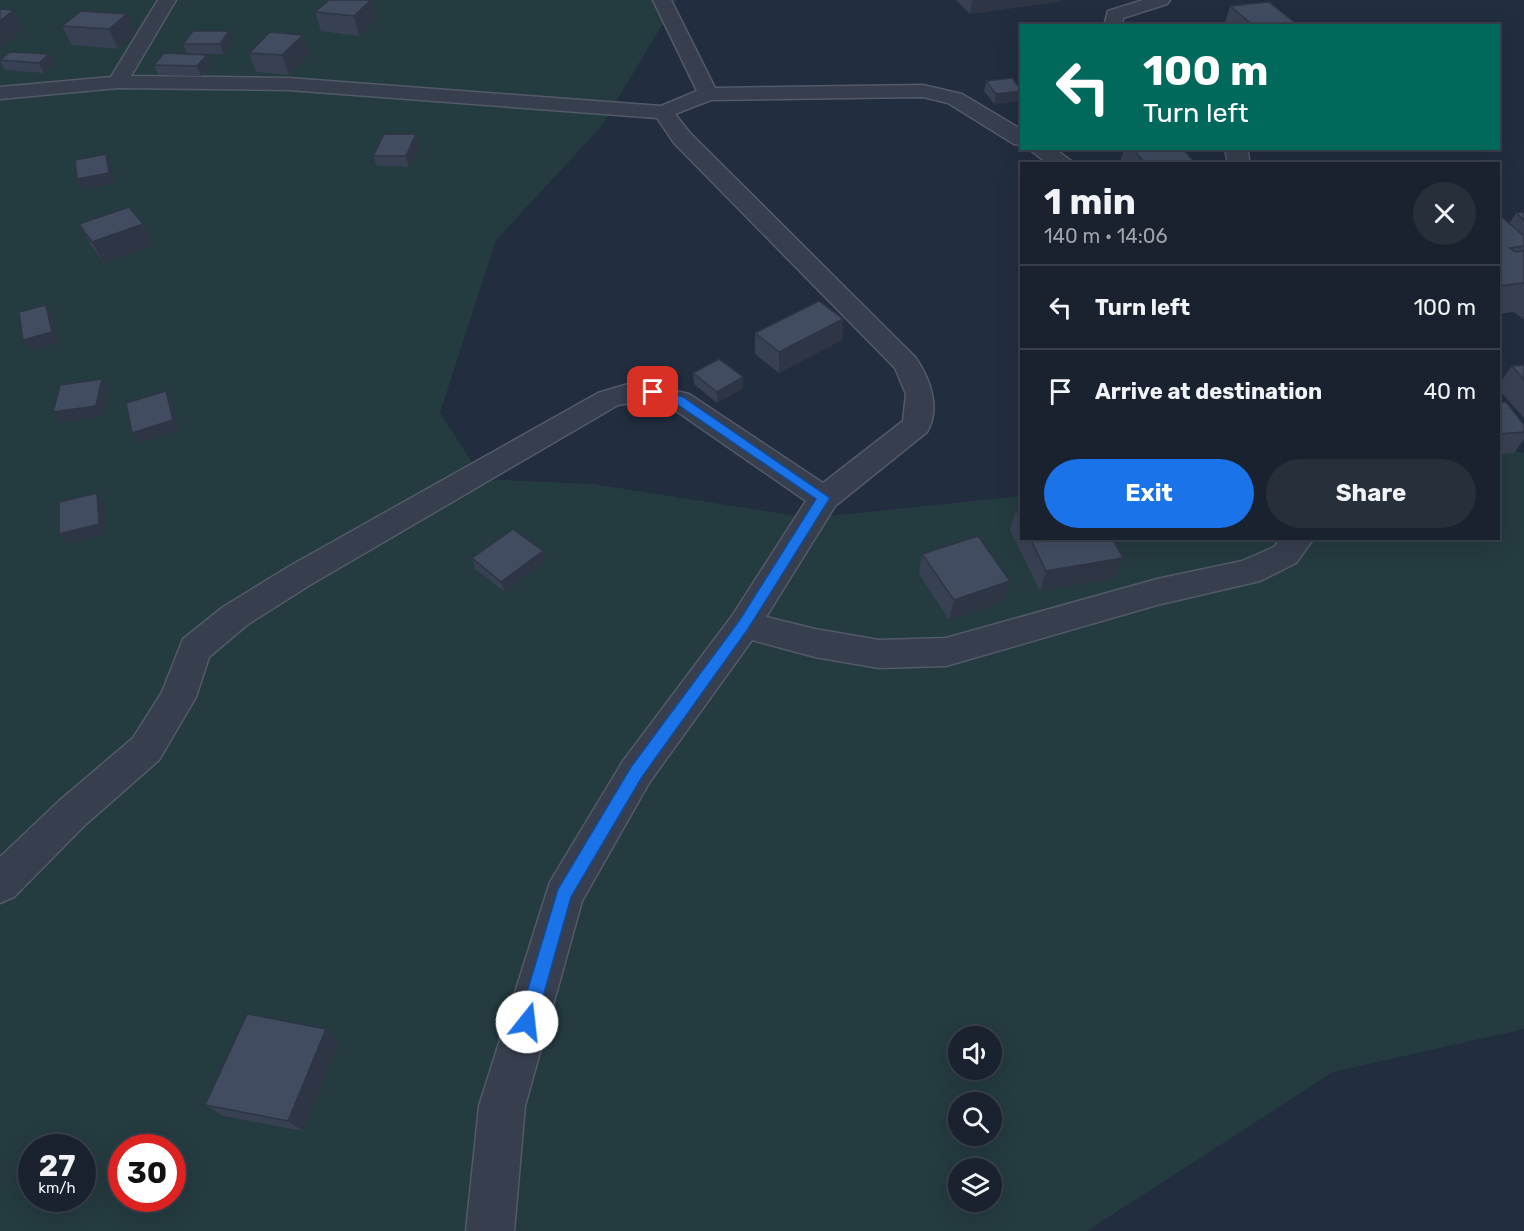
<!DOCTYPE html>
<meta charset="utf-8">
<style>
:root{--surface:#1a222f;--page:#272f3b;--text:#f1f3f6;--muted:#9fa4aa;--line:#383f4b;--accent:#1a73e8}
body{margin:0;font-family:Rubik,sans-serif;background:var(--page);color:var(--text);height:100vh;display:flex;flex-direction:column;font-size:22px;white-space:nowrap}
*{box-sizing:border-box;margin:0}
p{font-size:20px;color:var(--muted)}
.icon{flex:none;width:33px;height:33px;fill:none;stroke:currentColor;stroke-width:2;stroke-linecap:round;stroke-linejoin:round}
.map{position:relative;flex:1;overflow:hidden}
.details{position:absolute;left:1020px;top:162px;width:480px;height:378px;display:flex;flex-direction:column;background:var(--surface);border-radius:0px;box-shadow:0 6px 24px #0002,0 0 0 2px var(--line)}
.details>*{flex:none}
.top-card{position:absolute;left:1020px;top:24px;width:480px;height:126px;border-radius:0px;box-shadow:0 6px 24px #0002,0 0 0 2px var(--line);background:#00695c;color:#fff;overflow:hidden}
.tools{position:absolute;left:948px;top:1026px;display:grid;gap:12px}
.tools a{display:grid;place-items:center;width:54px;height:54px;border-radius:50%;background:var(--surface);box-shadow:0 6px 24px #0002,0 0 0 2px var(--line);font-size:30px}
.speed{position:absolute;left:18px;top:1134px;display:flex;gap:12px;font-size:30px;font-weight:700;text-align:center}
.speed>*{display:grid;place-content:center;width:78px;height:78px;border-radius:50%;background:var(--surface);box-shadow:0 6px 24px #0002,0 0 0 2px var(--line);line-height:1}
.speed small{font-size:15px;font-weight:400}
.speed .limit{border:9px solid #d22;background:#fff;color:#111}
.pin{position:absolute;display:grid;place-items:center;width:51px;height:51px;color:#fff;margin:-26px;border-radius:12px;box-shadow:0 3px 9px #0006}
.me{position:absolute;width:66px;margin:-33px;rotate:16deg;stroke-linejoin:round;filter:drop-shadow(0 0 4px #0008)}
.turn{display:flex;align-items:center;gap:21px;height:126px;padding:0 24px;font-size:27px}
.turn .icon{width:78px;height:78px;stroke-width:2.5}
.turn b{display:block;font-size:42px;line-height:51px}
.round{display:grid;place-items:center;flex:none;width:63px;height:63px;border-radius:32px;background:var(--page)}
.headline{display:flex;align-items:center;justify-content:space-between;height:102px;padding:0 24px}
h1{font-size:36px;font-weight:700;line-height:45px}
.cta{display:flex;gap:12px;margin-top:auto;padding:12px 24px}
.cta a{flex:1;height:69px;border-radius:36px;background:var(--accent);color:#fff;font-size:24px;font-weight:700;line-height:69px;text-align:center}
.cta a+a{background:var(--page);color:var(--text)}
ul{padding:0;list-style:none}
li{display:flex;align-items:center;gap:18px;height:84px;padding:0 24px;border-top:2px solid var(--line)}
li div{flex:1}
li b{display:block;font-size:22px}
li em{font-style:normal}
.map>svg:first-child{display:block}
.green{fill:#243b40;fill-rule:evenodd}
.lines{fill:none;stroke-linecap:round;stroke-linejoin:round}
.minor-casing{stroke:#525a6a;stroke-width:3}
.minor{fill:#373f4f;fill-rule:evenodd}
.wall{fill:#384153}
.shaded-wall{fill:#2e3544}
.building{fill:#414c61;stroke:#2e3544;stroke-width:1.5}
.route{fill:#1a73e8;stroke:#114b97;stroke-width:1.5}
</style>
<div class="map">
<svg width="1524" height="1231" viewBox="0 0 1524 1231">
<rect width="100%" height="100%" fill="#222d3f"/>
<path class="green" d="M0,0H677L601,127L496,240L440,413L483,479L593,484L810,518L1021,496L1022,538H1498L1499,448L1524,453V1029L1333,1072L1087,1231H0ZM958,1036H992V1070H958ZM958,1102H992V1136H958ZM32,1148H82V1198H32ZM122,1148H172V1198H122ZM958,1168H992V1202H958Z"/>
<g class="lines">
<g class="minor-casing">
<g id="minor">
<path d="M158,0H176L131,76L289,78L661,106L697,91L653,0H671L715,88L923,85L962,94L1022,130V145L1014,144L948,103L923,97L711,100L675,114L690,133L916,358C930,379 941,408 927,432L835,506L766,617L815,629L879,640L946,638L1157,579L1242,561L1274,547L1281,538H1314L1296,563L1260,581L1157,605L946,666L879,668L815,657L752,640L649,783L582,901L525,1106L514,1231H466L479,1106L550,882L623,761L732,616L806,501L669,406L643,401L618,405L310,585L247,625L209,657L196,697L159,760L85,825L14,897L0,903V857L59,801L133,738L162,692L183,639L223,607L288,567L598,393L628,384L643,383L689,394L823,483L903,421L906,394L895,368L674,143L657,118L289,90L118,88L0,99V87L111,77Z"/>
<polygon points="1143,0 1170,0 1167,4 1123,18 1122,26 1104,26 1108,11"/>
<polygon points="1028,148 1054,148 1075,164 1048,164"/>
<polygon points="1225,148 1247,148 1250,164 1228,164"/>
</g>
</g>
<use href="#minor" class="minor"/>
</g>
<g class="wall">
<polygon points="956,0 1062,0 1061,1 970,14"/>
<polygon points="1230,6 1299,26 1224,26"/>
<polygon points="81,11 136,33 118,49 72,45 62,26"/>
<polygon points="315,12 377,18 359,36 321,31"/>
<polygon points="229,31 233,41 224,54 188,54 207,55 211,65 201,76 158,75 154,65 187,54 183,44"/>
<polygon points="303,35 309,54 289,75 256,72 249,53"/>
<polygon points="49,54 54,64 44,73 5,70 0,61 0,60"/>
<polygon points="986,81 1020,101 994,104 984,91"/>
<polygon points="419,145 409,167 377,166 373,156"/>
<polygon points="1124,148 1182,148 1196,164 1122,164 1120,162"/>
<polygon points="1524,212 1524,319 1523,319 1514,312 1498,314 1498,214 1509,224 1516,213"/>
<polygon points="79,224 143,224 153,245 104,263 91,245"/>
<polygon points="843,319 842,340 779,373 755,354 755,333"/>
<polygon points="1524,365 1524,418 1498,389 1498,385 1512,366"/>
<polygon points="693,373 743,388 717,403 694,384"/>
<polygon points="1498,403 1524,425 1524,439 1514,453 1498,454"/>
<polygon points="1022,508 1022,538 1112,538 1115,578 1040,591 1010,530 1016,509"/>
<polygon points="922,554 1004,601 949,620 919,574"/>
<polygon points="472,558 545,562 505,592 475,569"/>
<polygon points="339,1041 303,1131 223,1116 205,1105"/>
</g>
<g class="shaded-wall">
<polygon points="371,0 372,0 377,18 359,36 354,16"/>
<polygon points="972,0 1062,0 1061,1 970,14"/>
<polygon points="14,10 24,29 0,49 0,21"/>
<polygon points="127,14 136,33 118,49 109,29"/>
<polygon points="229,31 233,41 224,54 220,44"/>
<polygon points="303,35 309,54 289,75 282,55"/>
<polygon points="49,54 54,64 44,73 39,63"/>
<polygon points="207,55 211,65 201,76 197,66"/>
<polygon points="1022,91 1020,101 994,104 996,94"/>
<polygon points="416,134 419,145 409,167 406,156"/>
<polygon points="106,154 111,164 114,183 83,190 77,179"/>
<polygon points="143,224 153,245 104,263 92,242"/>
<polygon points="46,305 53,316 59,343 31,351 23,340"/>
<polygon points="843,319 842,340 779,373 779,352"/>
<polygon points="743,377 743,388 717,403 717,392"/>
<polygon points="102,379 109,390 103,416 60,423 53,412"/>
<polygon points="166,391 172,402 179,431 139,443 132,433"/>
<polygon points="97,493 105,503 106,534 67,544 59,534"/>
<polygon points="543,551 545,562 505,592 501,582"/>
<polygon points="1123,558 1115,578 1040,591 1046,571"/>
<polygon points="1010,581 1004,601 949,620 954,600"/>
<polygon points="326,1029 339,1041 303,1131 288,1121"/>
</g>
<g class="building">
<polygon points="329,0 371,0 354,16 315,12"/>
<polygon points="1269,2 1299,26 1254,26 1230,6"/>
<polygon points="0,9 14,10 0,21"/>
<polygon points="81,11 127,14 109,29 62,26"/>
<polygon points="193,31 229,31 220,44 183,44"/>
<polygon points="270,32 303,35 282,55 249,53"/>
<polygon points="10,52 49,54 39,63 0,60"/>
<polygon points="164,53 207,55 197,66 154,65"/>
<polygon points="1012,78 1022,91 996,94 986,81"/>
<polygon points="384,134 416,134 406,156 373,156"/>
<polygon points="1132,148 1182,148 1196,164 1146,164"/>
<polygon points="106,154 109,173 77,179 75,160"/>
<polygon points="129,207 143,224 92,242 79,224"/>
<polygon points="1524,212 1524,220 1516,213"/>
<polygon points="1498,214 1524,236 1524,246 1510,248 1515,252 1524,251 1524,283 1498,286"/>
<polygon points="819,301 843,319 779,352 755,333"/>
<polygon points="46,305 52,332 23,340 19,312"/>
<polygon points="719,359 743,377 717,392 693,373"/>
<polygon points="1524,365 1524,380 1512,366"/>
<polygon points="102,379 96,406 53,412 60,385"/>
<polygon points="166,391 173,420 132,433 126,403"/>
<polygon points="1506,402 1524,425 1524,432 1498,434 1498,403"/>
<polygon points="97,493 99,524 59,534 59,502"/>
<polygon points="1022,508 1022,521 1016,509"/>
<polygon points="513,529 543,551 501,582 472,558"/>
<polygon points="978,536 1010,581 954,600 922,554"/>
<polygon points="1030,538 1112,538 1123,558 1046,571"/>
<polygon points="247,1014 326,1029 288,1121 205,1105"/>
</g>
<polygon class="route" points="653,388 683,397 830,498 748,629 642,777 571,897 536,1022 533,1028 527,1031 521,1028 518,1022 558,889 631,767 739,621 816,499 675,403 649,394 648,392"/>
</svg>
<div class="tools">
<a><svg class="icon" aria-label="sound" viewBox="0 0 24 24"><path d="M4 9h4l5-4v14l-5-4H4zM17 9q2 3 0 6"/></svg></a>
<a><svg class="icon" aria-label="search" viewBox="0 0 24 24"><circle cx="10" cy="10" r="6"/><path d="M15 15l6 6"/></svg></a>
<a><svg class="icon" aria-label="layers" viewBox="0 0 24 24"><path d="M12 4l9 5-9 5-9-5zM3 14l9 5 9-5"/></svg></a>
</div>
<div class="speed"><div>27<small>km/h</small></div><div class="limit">30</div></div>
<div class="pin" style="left:653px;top:392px;background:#d93025"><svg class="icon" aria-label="arrive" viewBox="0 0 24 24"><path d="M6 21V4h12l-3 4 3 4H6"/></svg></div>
<svg class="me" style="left:527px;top:1022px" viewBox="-20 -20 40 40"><circle r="19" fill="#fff"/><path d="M0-13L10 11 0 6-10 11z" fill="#1a73e8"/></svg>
<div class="top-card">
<div class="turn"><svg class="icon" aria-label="left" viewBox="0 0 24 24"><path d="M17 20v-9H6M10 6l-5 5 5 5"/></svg><div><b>100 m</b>Turn left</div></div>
</div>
<section class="details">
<div class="headline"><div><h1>1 min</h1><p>140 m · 14:06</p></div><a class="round"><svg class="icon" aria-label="close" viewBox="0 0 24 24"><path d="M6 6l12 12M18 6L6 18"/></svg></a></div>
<ul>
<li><svg class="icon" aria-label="left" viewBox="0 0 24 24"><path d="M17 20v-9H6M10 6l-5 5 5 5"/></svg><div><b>Turn left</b></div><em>100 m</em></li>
<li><svg class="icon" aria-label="arrive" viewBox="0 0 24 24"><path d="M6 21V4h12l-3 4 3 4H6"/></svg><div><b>Arrive at destination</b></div><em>40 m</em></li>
</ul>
<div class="cta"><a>Exit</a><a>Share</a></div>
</section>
</div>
